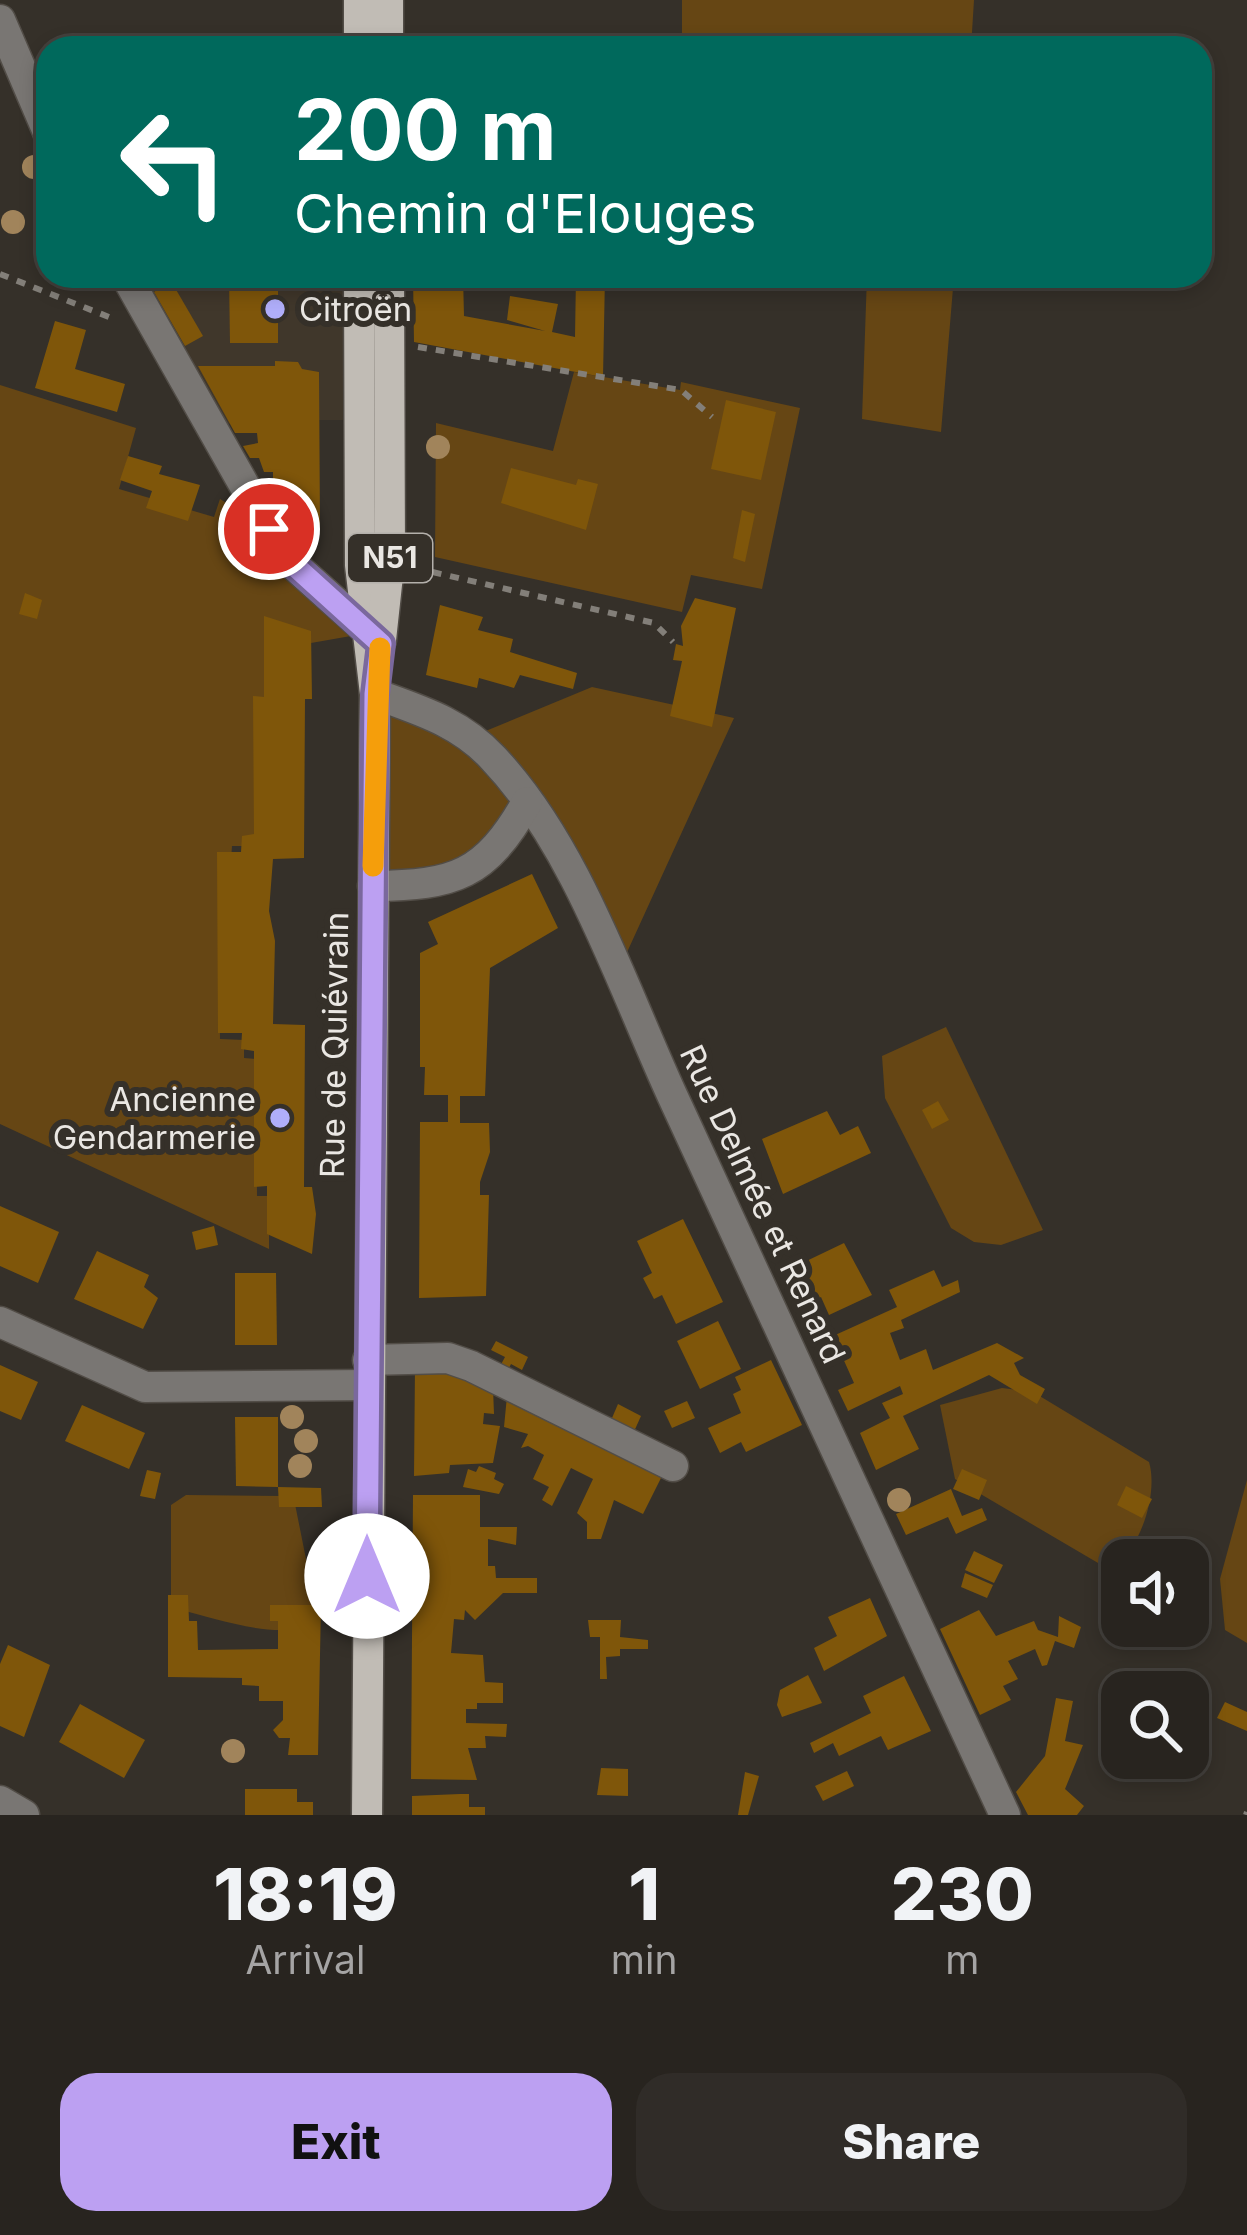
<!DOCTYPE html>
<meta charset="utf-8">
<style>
:root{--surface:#28241f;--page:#302c28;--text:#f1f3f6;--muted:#a5a4a4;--line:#44413d;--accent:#bca0f2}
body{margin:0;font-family:Inter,sans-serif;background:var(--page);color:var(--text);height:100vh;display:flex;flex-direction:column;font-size:45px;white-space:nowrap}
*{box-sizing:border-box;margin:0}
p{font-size:39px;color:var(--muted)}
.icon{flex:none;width:66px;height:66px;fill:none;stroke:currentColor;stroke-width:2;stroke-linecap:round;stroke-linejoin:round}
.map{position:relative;height:1815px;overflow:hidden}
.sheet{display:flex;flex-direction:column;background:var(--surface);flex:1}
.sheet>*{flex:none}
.top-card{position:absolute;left:36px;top:36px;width:1176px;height:252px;border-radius:36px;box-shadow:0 6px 18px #0003,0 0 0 3px var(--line);background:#00695c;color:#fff;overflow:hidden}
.tools{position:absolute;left:1101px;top:1539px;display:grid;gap:24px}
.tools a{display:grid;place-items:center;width:108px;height:108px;border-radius:24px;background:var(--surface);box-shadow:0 6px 18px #0003,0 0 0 3px var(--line);font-size:60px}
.pin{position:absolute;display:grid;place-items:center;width:102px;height:102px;color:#fff;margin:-51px;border:6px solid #fff;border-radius:50%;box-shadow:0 3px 12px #0007}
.me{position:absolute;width:132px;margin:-66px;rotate:0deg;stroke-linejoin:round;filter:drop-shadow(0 0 9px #0008)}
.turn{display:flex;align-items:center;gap:42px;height:252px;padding:0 60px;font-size:54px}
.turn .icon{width:156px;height:156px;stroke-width:2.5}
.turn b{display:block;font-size:84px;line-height:102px}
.eta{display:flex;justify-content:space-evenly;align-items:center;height:204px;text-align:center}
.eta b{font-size:72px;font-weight:800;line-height:84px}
.primary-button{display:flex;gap:24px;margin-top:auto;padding:24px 60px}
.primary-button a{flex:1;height:138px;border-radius:36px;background:var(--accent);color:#111;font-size:48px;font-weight:800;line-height:138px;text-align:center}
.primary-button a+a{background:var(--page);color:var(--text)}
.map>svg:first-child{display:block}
.built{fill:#40372b}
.green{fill:#664614}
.building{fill:#7f560a}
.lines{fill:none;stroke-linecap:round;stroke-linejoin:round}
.minor-casing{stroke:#524d47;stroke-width:33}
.major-casing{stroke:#524d47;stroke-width:33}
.path{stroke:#837f79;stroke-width:6;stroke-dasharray:9 9;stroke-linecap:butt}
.minor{stroke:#797673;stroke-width:30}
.major{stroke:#c1bcb5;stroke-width:30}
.tree{fill:#a1845b}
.route-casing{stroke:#7a689d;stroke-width:30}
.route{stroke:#bca0f2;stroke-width:21}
.slow{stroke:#f59e0b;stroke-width:21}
.poi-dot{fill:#b0aefa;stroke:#353029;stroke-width:4.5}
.labels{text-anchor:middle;stroke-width:12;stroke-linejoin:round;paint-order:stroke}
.shield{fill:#353029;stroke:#b4b0ab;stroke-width:3}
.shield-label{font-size:30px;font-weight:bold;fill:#eae7e3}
.poi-label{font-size:33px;fill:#eae7e3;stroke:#353029;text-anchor:start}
.street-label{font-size:33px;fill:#eae7e3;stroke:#353029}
</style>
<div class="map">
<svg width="1247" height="1815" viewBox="0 0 1247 1815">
<rect width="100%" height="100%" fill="#353029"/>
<polygon class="built" points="126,276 359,276 360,420 250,420 211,427"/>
<g class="green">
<polygon points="682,0 974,0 971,48 682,48"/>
<polygon points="867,276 954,276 941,432 862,419"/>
<polygon points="574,372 680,390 681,382 800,408 762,589 691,575 682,612 435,557 436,423 553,451"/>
<polygon points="0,385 136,428 119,489 214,517 220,499 269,529 368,633 311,643 267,630 268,709 256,846 232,846 231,861 218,862 220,1039 244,1040 244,1058 256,1059 257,1196 269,1196 269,1249 0,1124"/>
<polygon points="592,687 734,718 618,972 528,803 483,863 373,886 375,694 471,737"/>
<polygon points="946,1027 1043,1230 1001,1245 974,1242 951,1228 885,1098 882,1056"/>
<path d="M1002,1388L1033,1392L1149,1462C1159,1496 1138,1554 1110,1570L955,1479L940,1405Z"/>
<polygon points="1247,1480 1247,1643 1225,1630 1220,1579"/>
<path d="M186,1495L284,1496L295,1504L307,1564L324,1589L323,1617C290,1646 220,1619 181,1610L171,1598V1505Z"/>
</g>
<g class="building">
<polygon points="229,276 278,276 278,343 230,343"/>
<polygon points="413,276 463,276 464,316 545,331 507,320 510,296 558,304 552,332 575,337 576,276 605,276 603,377 414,342"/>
<polygon points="171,281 203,336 185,346 154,292"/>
<polygon points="55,321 86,330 75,369 125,384 117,412 35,388"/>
<polygon points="275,361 298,362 302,369 319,372 320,526 314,532 293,532 268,488 273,488 273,472 264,472 259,458 250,458 243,446 258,443 257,433 235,433 198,366 275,366"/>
<polygon points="726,400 776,412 761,480 711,469"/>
<polygon points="128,456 162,466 159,474 200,485 188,521 146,508 152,491 120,480"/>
<polygon points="511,468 576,485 578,479 598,484 586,530 501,503"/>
<polygon points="742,510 755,514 745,562 733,558"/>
<polygon points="25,593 42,600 37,619 19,614"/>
<polygon points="695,598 736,608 712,727 670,716 682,661 673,660 676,644 683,646 681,626"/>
<polygon points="440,605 483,617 478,630 513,639 510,652 577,673 573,689 520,675 514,688 479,678 477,688 426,675"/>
<polygon points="264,616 311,631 312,699 305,699 304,858 273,859 269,911 275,941 273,1024 305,1025 304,1187 312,1187 316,1214 312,1254 267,1234 267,1186 254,1187 254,1051 241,1049 242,1033 218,1033 217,852 241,852 242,836 254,834 253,696 264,697"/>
<polygon points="532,874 558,928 490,968 485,1096 460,1096 460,1123 489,1123 490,1152 480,1182 480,1195 489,1195 486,1296 419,1298 420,1122 448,1122 448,1095 424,1095 425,1067 420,1067 420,953 438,944 428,922"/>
<polygon points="938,1101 949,1120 932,1129 922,1110"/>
<polygon points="827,1111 840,1135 858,1126 871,1153 783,1194 762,1139"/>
<polygon points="0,1206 59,1232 38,1283 0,1266"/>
<polygon points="683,1219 723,1302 676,1324 662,1295 654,1299 643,1278 652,1273 637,1241"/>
<polygon points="214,1226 218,1245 196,1250 192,1232"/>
<polygon points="844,1243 872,1295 829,1315 821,1297 812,1301 796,1266"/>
<polygon points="97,1251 149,1275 144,1287 158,1298 143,1329 74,1299"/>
<polygon points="934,1270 942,1287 958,1280 960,1292 901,1320 904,1328 890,1333 900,1360 926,1349 933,1370 997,1343 1024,1358 1014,1363 1020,1375 1045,1389 1037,1404 989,1375 903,1416 919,1449 876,1470 860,1433 890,1418 882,1403 903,1394 900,1386 848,1411 838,1390 854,1383 833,1336 897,1307 889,1290"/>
<polygon points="235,1273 276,1273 277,1345 235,1345"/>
<polygon points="718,1321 741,1369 700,1389 677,1341"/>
<polygon points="496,1341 528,1357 522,1370 511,1364 506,1374 498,1370 505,1357 491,1350"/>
<polygon points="771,1360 802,1425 746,1452 741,1442 720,1453 708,1428 741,1413 733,1394 741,1390 735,1377"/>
<polygon points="0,1365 38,1382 21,1420 0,1411"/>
<polygon points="415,1366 458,1368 493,1388 494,1414 484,1413 483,1424 500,1426 493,1463 450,1465 449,1473 414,1476"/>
<polygon points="507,1396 666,1468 643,1514 614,1500 601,1539 587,1539 587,1522 577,1513 593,1479 571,1468 552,1506 542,1500 549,1487 533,1479 544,1455 528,1446 521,1448 528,1434 504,1427"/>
<polygon points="687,1401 695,1418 672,1428 664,1411"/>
<polygon points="618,1404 641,1416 632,1436 609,1425"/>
<polygon points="82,1405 145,1433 129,1469 65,1441"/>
<polygon points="235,1417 278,1417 278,1487 236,1486"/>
<polygon points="479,1466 496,1473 494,1479 504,1484 499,1494 463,1487 468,1469 476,1472"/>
<polygon points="962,1469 987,1480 979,1500 953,1489"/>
<polygon points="147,1470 161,1473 155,1499 140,1496"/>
<polygon points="1126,1486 1152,1499 1142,1518 1117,1505"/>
<polygon points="278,1487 321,1488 322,1507 279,1507"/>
<polygon points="951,1489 962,1516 982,1508 987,1520 956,1534 948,1517 906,1535 896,1514"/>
<polygon points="413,1495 480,1495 480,1527 517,1527 516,1545 488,1539 488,1566 495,1566 496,1578 537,1578 537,1593 503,1593 475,1620 465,1610 464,1620 454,1619 451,1653 483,1655 485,1682 503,1683 503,1703 477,1703 477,1709 466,1709 466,1723 507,1724 506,1737 485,1736 486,1748 468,1748 477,1780 411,1779"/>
<polygon points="974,1551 1003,1565 994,1583 965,1570"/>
<polygon points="965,1573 993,1585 987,1598 961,1587"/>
<polygon points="168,1595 188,1595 189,1621 197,1621 198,1650 278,1649 278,1621 270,1621 270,1605 321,1605 318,1755 288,1755 290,1738 279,1738 273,1730 283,1720 283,1701 259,1701 259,1686 242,1685 242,1678 168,1677"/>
<polygon points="870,1598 887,1636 824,1671 814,1648 837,1636 828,1617"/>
<polygon points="979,1610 996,1636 1034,1621 1038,1630 1058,1637 1059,1616 1081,1627 1074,1648 1055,1641 1047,1665 1042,1666 1035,1649 1008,1661 1018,1679 1003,1686 1011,1700 980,1715 940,1629"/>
<polygon points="588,1620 621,1620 620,1637 648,1640 648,1649 620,1649 620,1656 606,1657 607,1679 600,1679 600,1637 590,1637"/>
<polygon points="8,1645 50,1665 24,1737 0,1726 0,1664"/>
<polygon points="808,1675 822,1703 782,1717 777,1705 780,1690"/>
<polygon points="904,1676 931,1731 888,1750 881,1736 839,1756 833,1743 814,1753 810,1743 871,1713 863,1696"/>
<polygon points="1056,1698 1073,1701 1065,1741 1083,1745 1065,1789 1084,1806 1077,1815 1028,1815 1016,1792 1045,1756"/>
<polygon points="1225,1702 1247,1712 1247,1731 1217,1718"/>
<polygon points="80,1704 145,1740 124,1778 59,1742"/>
<polygon points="601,1768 628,1769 628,1796 597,1795"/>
<polygon points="847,1771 854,1786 823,1801 815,1786"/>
<polygon points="745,1772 759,1776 748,1815 738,1815"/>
<polygon points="245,1789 297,1789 297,1802 313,1802 313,1815 245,1815"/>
<polygon points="460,1794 469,1794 469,1807 485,1807 485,1815 412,1815 412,1796"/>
</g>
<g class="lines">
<g class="minor-casing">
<g id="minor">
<polyline points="0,20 48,132"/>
<polyline points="126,276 269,529 296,567 380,642"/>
<path d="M375,694C419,710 460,722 493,758C576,845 622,986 672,1095C782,1335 894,1575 1005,1815"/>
<path d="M373,886C455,885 485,876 527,802"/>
<polyline points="0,1322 145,1387 367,1385"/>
<polyline points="368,1360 448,1358 471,1366 673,1466"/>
<polyline points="0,1801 24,1815"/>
</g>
</g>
<g class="major-casing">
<g id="major">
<polyline points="359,0 359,48"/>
<polyline points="388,0 388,48"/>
<polyline points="359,276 360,565 375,694 367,1815"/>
<polyline points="381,640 390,557 389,276"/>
</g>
</g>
<g class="path">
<polyline points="0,274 114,319"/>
<polyline points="418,347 681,390 712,417"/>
<polyline points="415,568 654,623 673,642"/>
<polyline points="1246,1815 1247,1812"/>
</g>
<use href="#minor" class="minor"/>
<use href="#major" class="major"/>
</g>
<g class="tree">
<circle cx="34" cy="167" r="12"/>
<circle cx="13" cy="222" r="12"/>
<circle cx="438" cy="447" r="12"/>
<circle cx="292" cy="1417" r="12"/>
<circle cx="306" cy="1441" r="12"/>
<circle cx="300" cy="1466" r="12"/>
<circle cx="899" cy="1500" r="12"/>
<circle cx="233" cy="1751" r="12"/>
</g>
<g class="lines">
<g class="route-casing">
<polyline id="route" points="269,529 296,567 381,644 375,694 367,1576"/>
</g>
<use href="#route" class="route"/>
<polyline class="slow" points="373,866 380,648"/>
</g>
<g class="poi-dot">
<circle cx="275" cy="309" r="12"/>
<circle cx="280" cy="1118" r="12"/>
</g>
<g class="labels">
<rect class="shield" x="348" y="534" width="84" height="48" rx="9"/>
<g class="shield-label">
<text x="390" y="568">N51</text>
</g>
<g class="poi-label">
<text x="299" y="321">Citroën</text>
<text x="256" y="1111" text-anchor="end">Ancienne<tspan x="256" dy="38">Gendarmerie</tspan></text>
</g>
<g class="street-label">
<text transform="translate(334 1045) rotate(-89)" y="12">Rue de Quiévrain</text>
<text transform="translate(763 1204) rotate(65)" y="12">Rue Delmée et Renard</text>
</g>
</g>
</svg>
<div class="tools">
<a><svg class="icon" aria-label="sound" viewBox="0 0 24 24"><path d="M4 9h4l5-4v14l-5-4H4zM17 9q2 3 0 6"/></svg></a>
<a><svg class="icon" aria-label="search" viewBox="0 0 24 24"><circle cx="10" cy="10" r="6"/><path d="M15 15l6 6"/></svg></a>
</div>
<div class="pin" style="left:269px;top:529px;background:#d93025"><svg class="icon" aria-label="arrive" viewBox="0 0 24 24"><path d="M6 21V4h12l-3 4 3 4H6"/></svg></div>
<svg class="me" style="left:367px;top:1576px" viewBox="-20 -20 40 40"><circle r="19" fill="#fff"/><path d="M0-13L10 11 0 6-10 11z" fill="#bca0f2"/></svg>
<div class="top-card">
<div class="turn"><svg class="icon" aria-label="left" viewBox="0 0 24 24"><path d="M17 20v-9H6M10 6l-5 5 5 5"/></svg><div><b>200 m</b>Chemin d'Elouges</div></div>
</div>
</div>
<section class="sheet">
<div class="eta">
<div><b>18:19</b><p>Arrival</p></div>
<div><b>1</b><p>min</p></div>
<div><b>230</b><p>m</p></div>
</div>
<div class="primary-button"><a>Exit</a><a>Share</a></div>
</section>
